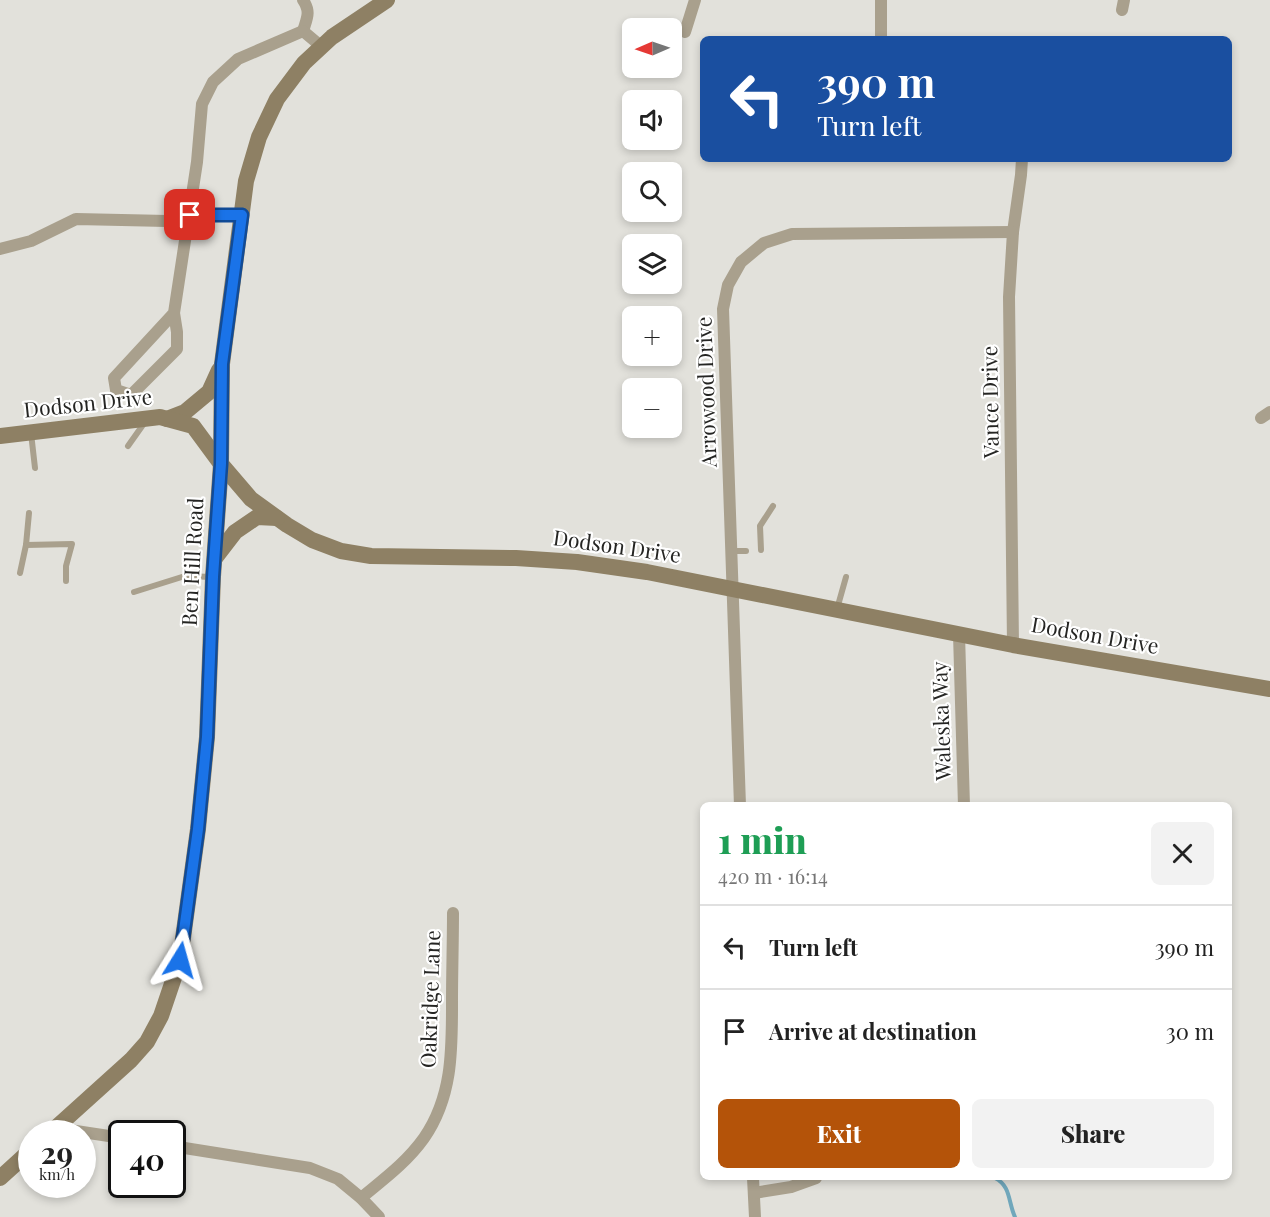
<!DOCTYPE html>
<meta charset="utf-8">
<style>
:root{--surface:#fff;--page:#f2f2f2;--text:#222;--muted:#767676;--line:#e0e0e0;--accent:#b45309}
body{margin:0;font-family:"Playfair Display",serif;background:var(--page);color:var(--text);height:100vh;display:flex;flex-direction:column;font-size:22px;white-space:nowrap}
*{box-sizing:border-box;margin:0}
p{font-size:20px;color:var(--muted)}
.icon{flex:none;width:33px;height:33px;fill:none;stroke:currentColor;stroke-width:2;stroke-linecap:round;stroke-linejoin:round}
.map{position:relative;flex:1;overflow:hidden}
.sheet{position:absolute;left:700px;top:802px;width:532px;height:378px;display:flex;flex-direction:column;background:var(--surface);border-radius:9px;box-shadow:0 3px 9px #0003}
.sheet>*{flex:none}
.banner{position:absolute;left:700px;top:36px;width:532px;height:126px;border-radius:9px;box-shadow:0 3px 9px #0003;background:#1a4fa0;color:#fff;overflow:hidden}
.needle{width:39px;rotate:268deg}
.fabs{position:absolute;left:622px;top:18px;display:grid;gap:12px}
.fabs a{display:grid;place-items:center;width:60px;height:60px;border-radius:9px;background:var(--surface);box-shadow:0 3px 9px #0003;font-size:30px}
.speed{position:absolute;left:18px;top:1120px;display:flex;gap:12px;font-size:30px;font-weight:700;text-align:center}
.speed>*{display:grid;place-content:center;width:78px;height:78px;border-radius:50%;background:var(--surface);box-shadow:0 3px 9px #0003;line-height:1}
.speed small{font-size:15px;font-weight:400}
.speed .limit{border:3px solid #111;border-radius:9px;background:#fff;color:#111}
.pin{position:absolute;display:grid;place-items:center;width:51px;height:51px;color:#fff;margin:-26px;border-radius:12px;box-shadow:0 3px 9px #0006}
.me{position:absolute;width:66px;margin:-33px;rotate:8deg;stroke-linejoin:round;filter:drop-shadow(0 0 4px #0008)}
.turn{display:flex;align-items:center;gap:21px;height:126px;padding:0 18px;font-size:27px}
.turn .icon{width:78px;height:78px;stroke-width:2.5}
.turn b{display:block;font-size:42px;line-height:51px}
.round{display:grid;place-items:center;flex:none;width:63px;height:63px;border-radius:9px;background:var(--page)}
.head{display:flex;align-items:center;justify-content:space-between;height:102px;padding:0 18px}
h1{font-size:36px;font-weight:800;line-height:45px;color:#1e9e55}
.cta{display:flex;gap:12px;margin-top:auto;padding:12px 18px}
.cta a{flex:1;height:69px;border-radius:9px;background:var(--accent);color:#fff;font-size:24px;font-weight:800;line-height:69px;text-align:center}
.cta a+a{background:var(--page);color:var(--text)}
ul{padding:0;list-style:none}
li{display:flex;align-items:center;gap:18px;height:84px;padding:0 18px;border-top:2px solid var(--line)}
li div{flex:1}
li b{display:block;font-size:22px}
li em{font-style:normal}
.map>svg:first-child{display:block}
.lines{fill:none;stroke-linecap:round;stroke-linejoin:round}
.stream{stroke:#70a7bb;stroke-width:4}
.lane{stroke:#a9a08d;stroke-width:6}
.street{stroke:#a9a08d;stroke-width:12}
.secondary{stroke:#8e8064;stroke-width:16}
.route-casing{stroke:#114b97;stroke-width:15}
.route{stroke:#1a73e8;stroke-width:10}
.labels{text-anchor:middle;stroke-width:4.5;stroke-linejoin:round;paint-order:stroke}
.street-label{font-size:21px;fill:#252523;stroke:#fff}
</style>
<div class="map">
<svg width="1270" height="1217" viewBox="0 0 1270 1217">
<rect width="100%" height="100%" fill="#e2e1db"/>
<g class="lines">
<path class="stream" d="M995,1178C1011,1186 1008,1202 1015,1217"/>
<g class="lane">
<polyline points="31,433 35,468"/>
<polyline points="128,446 145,422"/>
<polyline points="26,545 72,544 66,566 66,581"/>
<polyline points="761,550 760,526 773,506"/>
<polyline points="731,551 746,551"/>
<polyline points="20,573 26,545 29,513"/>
<polyline points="134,592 185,576 212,577"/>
<polyline points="837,609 846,577"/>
</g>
<g class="street">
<polyline points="881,0 881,36"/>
<polyline points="1122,10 1124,0"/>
<path d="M303,31C307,18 311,12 303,0"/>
<polyline points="685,32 695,0"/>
<polyline points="0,249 31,241 76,219 167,221 190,215 242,215"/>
<polyline points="174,313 114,378 116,390 131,395 177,349 177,332 174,313 197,162 202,104 213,82 238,59 303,31 322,47"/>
<polyline points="1261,418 1270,412"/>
<polyline points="959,634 964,806"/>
<polyline points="1013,645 1009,297 1013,232 1021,175 1022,159"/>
<polyline points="740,806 723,309 728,285 741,262 764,243 792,234 1013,232"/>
<polyline points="56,1128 122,1138"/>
<polyline points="172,1146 310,1168 338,1179 361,1198 379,1217"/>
<polyline points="753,1178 755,1217"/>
<polyline points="754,1193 791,1187 816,1178"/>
<path d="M361,1198C384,1179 407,1162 424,1138C453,1096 452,1049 452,1001C452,972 453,942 453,913"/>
</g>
<g class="secondary">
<polyline points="167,419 185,412 209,392 219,370"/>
<polyline points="0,436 160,417 193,426 221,464 251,499 287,525 312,540 341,551 371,556 516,558 577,562 647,572 1013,645 1270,689"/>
<polyline points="215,558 235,532 257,517 277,518"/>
<polyline points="49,1134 131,1060 147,1042 161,1016 180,960 198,829 207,737 213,577 221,464 222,364 246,181 259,137 277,99 304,63 332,37 387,0"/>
<polyline points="0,1178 32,1149"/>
</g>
</g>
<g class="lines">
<g class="route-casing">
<polyline id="route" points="180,960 198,829 207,737 213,577 221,464 222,364 242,215 190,215"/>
</g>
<use href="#route" class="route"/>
</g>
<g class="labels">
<g class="street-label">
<text transform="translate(707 392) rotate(-92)" y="7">Arrowood Drive</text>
<text transform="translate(991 402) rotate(-91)" y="7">Vance Drive</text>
<text transform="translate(88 404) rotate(-6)" y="7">Dodson Drive</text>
<text transform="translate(617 547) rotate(8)" y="7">Dodson Drive</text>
<text transform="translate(193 562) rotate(-87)" y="7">Ben Hill Road</text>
<text transform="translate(1095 636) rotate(10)" y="7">Dodson Drive</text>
<text transform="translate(942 721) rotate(-92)" y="7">Waleska Way</text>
<text transform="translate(431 999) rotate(-88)" y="7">Oakridge Lane</text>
</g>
</g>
</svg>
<div class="fabs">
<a><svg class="needle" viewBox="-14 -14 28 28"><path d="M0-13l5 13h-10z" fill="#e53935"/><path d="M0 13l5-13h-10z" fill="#767676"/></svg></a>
<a><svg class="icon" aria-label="sound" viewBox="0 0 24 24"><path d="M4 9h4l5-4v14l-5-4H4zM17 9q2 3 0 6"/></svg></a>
<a><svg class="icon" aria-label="search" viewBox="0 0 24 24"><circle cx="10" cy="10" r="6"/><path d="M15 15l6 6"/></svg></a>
<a><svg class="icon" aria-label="layers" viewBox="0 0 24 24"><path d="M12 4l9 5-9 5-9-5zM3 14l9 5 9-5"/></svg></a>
<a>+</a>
<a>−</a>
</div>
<div class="speed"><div>29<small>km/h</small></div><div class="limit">40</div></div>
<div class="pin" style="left:190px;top:215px;background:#d93025"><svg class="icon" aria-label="arrive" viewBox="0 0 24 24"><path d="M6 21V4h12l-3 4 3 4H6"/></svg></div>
<svg class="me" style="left:180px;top:960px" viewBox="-20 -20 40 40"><path d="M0-17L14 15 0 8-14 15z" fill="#1a73e8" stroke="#fff" stroke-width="4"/></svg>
<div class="banner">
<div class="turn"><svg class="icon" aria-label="left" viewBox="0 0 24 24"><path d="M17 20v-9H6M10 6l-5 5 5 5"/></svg><div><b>390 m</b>Turn left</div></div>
</div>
<section class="sheet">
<div class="head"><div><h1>1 min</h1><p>420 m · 16:14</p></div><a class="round"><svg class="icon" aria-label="close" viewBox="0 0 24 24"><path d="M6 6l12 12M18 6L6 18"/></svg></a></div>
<ul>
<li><svg class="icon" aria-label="left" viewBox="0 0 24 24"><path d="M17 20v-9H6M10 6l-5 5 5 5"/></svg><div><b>Turn left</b></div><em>390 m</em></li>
<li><svg class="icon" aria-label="arrive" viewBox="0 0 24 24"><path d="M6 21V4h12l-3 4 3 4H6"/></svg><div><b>Arrive at destination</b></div><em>30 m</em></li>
</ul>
<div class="cta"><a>Exit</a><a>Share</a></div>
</section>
</div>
